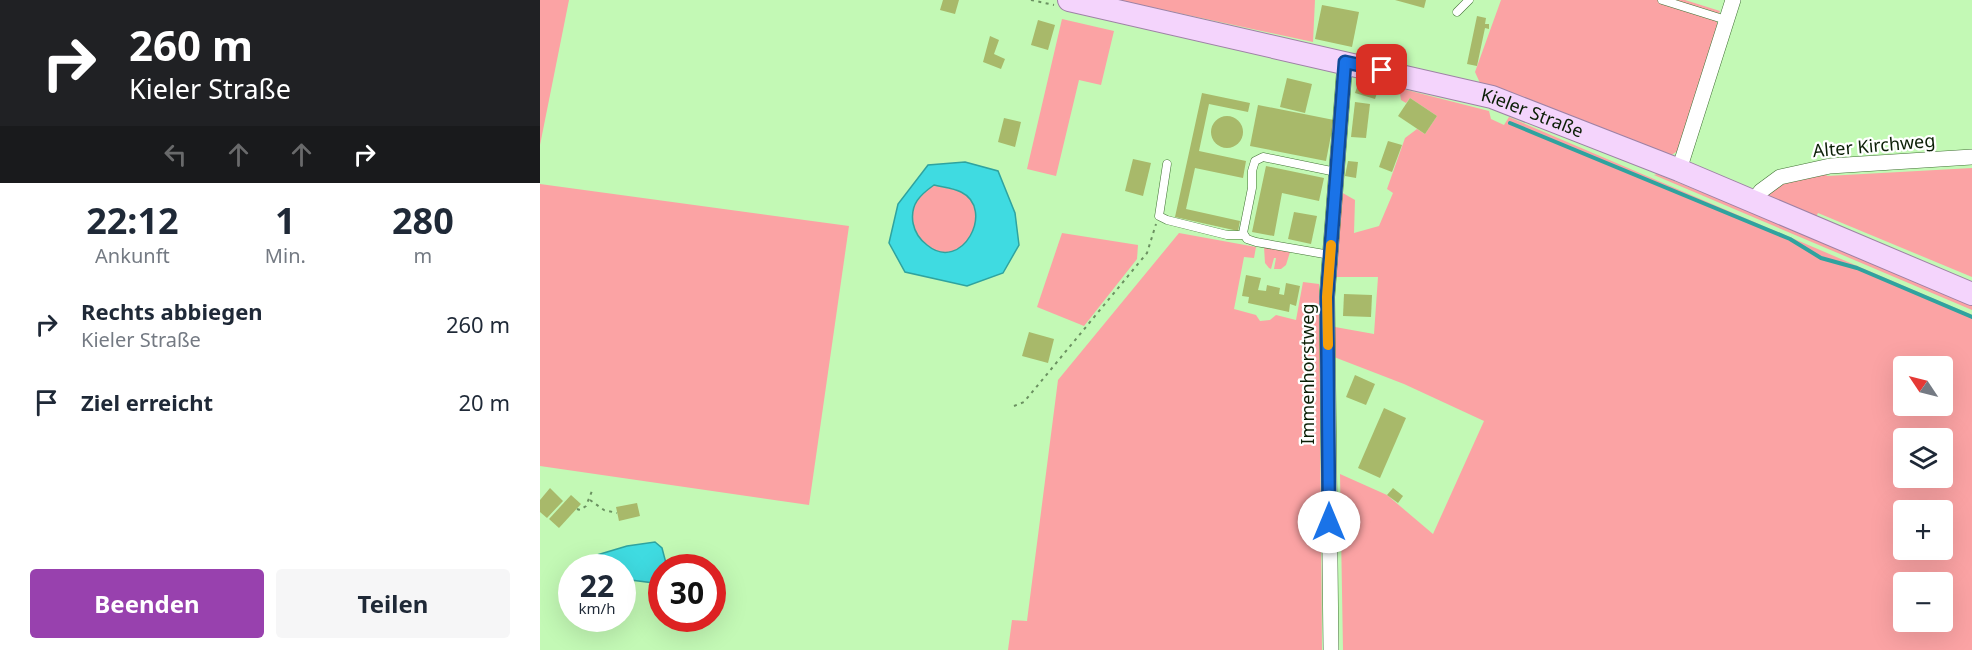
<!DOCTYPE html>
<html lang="de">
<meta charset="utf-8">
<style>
:root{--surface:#fff;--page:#f6f6f7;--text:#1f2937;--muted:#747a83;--accent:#9841ae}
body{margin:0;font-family:"Noto Sans",sans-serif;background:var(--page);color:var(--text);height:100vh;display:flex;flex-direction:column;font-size:22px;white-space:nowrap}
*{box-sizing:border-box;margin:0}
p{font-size:20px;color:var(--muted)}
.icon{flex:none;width:33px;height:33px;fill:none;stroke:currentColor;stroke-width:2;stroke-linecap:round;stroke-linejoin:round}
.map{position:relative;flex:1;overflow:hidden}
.drawer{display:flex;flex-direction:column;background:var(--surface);width:540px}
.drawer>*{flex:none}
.top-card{background:#202124;color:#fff;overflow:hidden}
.needle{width:39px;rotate:305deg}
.controls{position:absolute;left:1353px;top:356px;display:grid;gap:12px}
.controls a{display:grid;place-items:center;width:60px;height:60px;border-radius:6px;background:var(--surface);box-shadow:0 6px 24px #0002;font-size:30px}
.speed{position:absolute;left:18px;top:554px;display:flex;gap:12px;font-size:30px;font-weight:700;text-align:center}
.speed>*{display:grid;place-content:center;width:78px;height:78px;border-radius:50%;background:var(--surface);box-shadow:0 6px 24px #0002;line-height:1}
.speed small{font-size:15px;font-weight:400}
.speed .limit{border:9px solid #d22;background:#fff;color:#111}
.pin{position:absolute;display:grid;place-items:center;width:51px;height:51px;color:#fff;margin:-26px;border-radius:12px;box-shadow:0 3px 9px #0006}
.me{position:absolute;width:66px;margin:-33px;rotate:0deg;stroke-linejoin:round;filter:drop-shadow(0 0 4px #0008)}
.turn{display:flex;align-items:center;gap:21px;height:126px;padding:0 30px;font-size:27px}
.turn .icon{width:78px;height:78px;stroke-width:2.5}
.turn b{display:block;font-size:42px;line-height:51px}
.lanes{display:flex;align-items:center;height:57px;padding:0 30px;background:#0003;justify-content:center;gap:30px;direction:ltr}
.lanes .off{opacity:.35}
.eta{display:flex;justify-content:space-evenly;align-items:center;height:102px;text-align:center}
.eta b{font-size:36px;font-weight:700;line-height:42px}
.cta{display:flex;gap:12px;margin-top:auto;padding:12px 30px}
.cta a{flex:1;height:69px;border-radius:6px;background:var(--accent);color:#fff;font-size:24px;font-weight:700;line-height:69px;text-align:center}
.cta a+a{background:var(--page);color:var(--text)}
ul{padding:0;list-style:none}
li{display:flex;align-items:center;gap:18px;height:78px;padding:0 30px}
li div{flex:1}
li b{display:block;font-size:22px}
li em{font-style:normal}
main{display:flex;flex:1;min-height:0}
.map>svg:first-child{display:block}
.green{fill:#fba3a4;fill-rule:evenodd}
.water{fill:#3fdbe1;stroke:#2fa39f;stroke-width:1.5;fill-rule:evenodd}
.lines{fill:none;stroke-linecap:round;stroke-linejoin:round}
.stream{stroke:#2fa39f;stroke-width:4}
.building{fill:#a8b96a}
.lane-casing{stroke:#427235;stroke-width:9}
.street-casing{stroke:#427235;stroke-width:16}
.primary-casing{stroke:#9e82a5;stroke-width:24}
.path{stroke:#6b9161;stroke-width:2;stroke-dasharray:3 4.5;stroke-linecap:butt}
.lane{stroke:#fff;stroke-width:8}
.street{stroke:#fff;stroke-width:15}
.primary{stroke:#f4d4fc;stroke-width:22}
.route-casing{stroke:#114b97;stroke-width:15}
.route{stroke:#1a73e8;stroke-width:10}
.slow{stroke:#f59e0b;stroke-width:10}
.labels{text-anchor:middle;stroke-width:4.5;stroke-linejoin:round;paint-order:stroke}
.street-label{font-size:18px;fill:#0b1f06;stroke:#fff}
</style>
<main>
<section class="drawer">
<div class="top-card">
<div class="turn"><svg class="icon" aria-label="right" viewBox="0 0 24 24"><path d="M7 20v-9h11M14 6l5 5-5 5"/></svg><div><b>260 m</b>Kieler Straße</div></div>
<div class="lanes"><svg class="icon off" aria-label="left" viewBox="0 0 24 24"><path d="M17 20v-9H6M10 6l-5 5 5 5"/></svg><svg class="icon off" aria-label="ahead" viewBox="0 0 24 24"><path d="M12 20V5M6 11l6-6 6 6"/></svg><svg class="icon off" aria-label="ahead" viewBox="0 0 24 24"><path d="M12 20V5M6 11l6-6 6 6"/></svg><svg class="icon" aria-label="right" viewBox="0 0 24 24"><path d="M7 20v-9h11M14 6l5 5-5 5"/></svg></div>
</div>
<div class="eta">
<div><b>22:12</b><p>Ankunft</p></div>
<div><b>1</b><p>Min.</p></div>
<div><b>280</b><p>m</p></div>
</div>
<ul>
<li><svg class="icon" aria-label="right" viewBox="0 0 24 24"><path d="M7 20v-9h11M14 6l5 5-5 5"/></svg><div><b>Rechts abbiegen</b><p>Kieler Straße</p></div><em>260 m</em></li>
<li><svg class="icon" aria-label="arrive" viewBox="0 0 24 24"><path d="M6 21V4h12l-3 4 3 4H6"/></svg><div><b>Ziel erreicht</b></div><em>20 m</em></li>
</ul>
<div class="cta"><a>Beenden</a><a>Teilen</a></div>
</section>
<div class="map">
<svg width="1432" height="650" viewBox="0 0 1432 650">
<rect width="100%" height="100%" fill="#c3f9b5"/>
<g class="green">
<polygon points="0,0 29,0 0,145"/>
<polygon points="578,0 775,0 773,42"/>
<polygon points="961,0 1145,0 1180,11 1176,21 1179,26 1139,150 1130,156 1125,155 971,92 940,83 935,72"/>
<polygon points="522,19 574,31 561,85 539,80 516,176 487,169"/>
<path d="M859,88L949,111L951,119L964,125L969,117L1432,315V650H803L800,474L847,495L893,534L944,421L864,384L794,357L795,327L834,334L838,277H794L801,192L815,200L814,233L839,226L853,193L847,189L865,138L877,129L885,134L897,116L870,98L866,103L861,100ZM1364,366H1402V405H1364ZM1364,438H1402V477H1364ZM1364,510H1402V549H1364ZM1364,582H1402V621H1364Z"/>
<polygon points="1432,168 1432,277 1278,213 1275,219 1225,198 1225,192 1243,181 1285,171 1287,176"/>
<polygon points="1117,174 1432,302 1432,310 1114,175"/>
<polygon points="0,184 309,226 269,505 0,466"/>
<path d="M394,185C402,188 414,188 421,192C456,210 422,274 387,245C379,239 375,233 373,222C370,204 381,195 394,185Z"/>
<polygon points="522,233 598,245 597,259 544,326 497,307"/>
<polygon points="639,233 716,247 714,258 704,257 694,309 716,315 720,321 730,320 736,315 756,320 763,282 779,284 782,650 468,650 472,620 487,621 518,380"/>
<polygon points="724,247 750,252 746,265 741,269 734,269 736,258 734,258 731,269 729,268 725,263"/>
</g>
<g class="water">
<path d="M425,162L458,171L475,213L479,245L463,273L427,286L365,272L349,243L358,204L388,165ZM394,185C402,187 414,188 421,192C456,209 422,274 387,245C379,239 375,233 373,223C370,204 380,195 394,185Z"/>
<polygon points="115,542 122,548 127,567 122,567 121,581 114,583 83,579 82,567 65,567 57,555 87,546"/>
</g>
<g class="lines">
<polyline class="stream" points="970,123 1250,239 1281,258 1317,268 1432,317"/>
</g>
<g class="building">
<polygon points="403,0 419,0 415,14 400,10"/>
<polygon points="855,0 886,0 884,8"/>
<polygon points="782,5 819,12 812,47 775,39"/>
<polygon points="937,16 946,18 945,24 949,24 949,29 945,28 937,66 927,64"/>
<polygon points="498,20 515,25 508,50 491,45"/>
<polygon points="450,36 459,40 454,54 465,59 461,69 443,62"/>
<polygon points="747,78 772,84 765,113 740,107"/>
<polygon points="820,78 840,84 835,99 815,93"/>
<polygon points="662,93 710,103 708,112 669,104 659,151 706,161 703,178 655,168 646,209 700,221 698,231 635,217"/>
<polygon points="870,98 897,116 885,134 858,116"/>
<polygon points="815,102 830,104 826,138 811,137"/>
<polygon points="718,105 794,120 786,161 710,146"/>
<circle cx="687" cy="132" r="16"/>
<polygon points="464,118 481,122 475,147 458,142"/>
<polygon points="848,141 862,145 852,172 839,167"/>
<polygon points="593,159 611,163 603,196 585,191"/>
<polygon points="808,161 818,162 816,178 805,176"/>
<polygon points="726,166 784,178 779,201 742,193 734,236 712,232"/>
<polygon points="754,212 777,216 771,244 748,239"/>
<polygon points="706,275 721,278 718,290 726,291 727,285 740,288 739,294 744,295 746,283 760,286 756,306 750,304 749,312 708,303 709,297 702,296"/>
<polygon points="804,294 832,295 831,317 803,316"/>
<polygon points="489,332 514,339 508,363 482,356"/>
<polygon points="815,375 835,384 826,405 806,397"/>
<polygon points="844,408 866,418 840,478 818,468"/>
<polygon points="10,488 23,501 7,518 0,512 0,500"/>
<polygon points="853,488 863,496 858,503 847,495"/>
<polygon points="31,495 41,504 19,528 9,519"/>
<polygon points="97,503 100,516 79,521 76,507"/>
</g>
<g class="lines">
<g class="lane-casing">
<g id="lane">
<polyline points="1122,0 1186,20"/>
<polyline points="917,12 929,0"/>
<polyline points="627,164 619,216 627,220 687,235 704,235"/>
<polyline points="790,255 716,242 707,239 703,233 712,188 712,171 715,161 723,157 796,172"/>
</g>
</g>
<g class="street-casing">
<g id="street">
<polyline points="1139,170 1193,0"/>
<polyline points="1213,202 1221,191 1240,177 1290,166 1432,157"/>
<polyline points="791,650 787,297 805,62"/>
</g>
</g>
<g class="primary-casing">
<g id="primary">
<path id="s1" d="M529,0L952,97L1139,170L1432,294"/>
</g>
</g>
<g class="path">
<polyline points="491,0 514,5"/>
<polyline points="474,406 484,402 607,253 616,224"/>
<polyline points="50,500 64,510 77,513"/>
<polyline points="37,509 40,510 46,506 52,491"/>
</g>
<use href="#lane" class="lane"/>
<use href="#street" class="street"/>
<use href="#primary" class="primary"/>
</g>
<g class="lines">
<g class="route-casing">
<polyline id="route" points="789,522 787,297 805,62 842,70"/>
</g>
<use href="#route" class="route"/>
<polyline class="slow" points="788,345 787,297 791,245"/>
</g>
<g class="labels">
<g class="street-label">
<text dy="6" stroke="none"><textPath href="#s1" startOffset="477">Kieler Straße</textPath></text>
<text transform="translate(1334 146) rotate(-5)" y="6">Alter Kirchweg</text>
<text transform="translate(768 374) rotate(-90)" y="6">Immenhorstweg</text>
</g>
</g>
</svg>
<div class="controls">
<a><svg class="needle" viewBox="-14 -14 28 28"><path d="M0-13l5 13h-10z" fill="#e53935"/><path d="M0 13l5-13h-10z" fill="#747a83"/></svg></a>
<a><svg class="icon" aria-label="layers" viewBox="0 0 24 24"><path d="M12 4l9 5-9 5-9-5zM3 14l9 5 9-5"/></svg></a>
<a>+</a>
<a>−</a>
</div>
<div class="speed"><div>22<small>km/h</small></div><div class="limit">30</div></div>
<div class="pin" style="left:842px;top:70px;background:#d93025"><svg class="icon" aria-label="arrive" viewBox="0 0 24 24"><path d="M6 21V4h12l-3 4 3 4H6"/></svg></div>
<svg class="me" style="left:789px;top:522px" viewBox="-20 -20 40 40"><circle r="19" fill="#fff"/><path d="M0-13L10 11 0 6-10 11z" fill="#1a73e8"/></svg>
</div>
</main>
